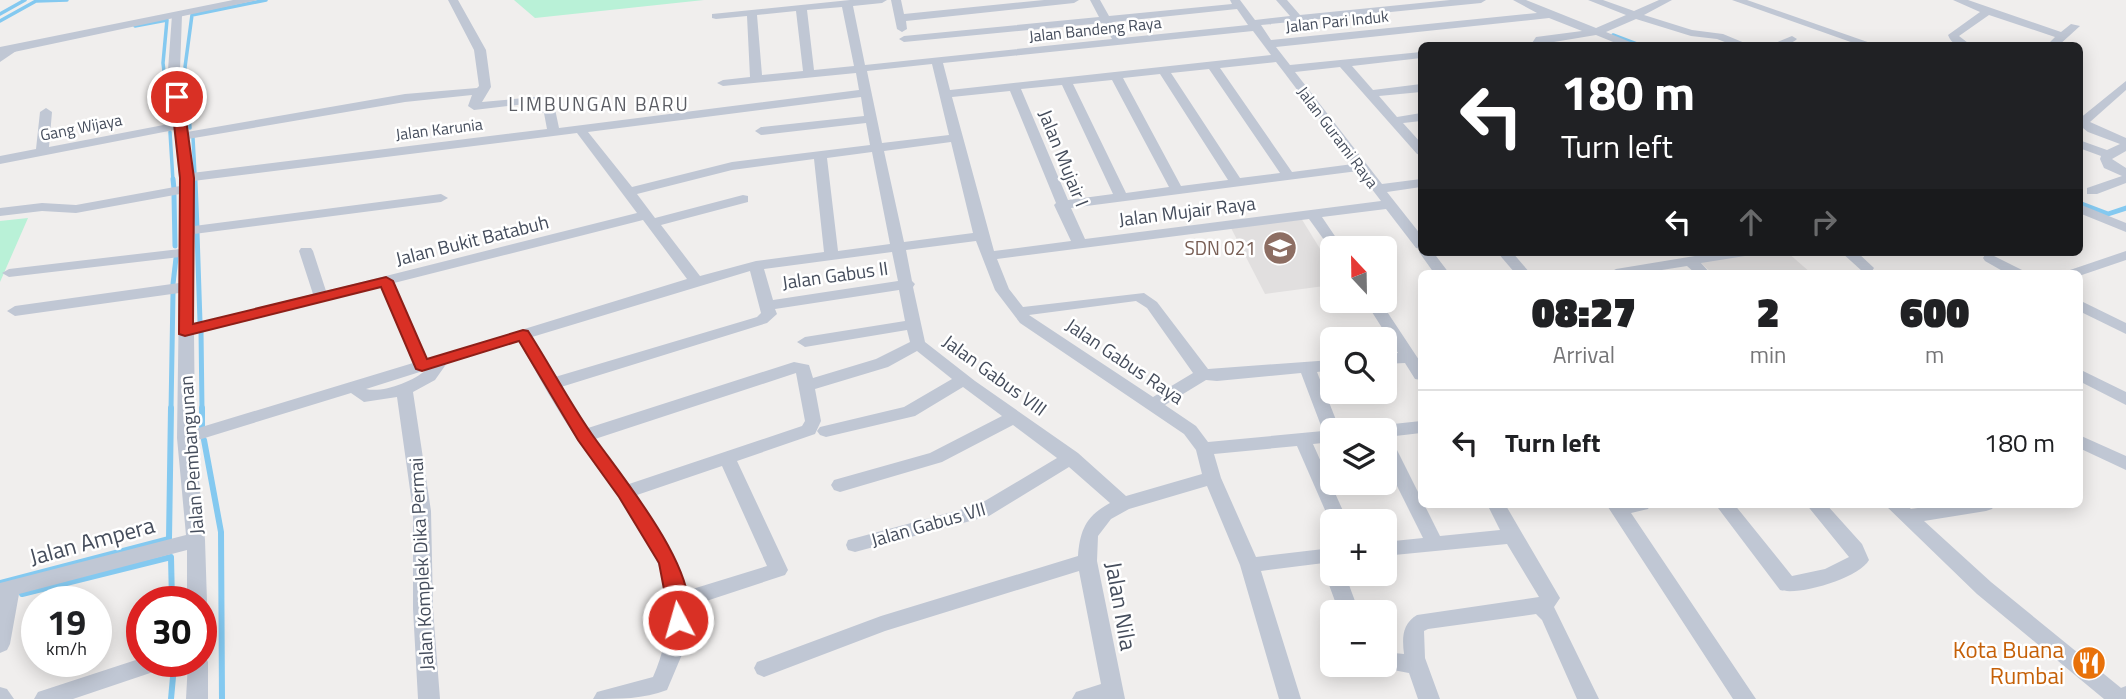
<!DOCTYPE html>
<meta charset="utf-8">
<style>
:root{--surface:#fff;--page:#f2f2f2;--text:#202124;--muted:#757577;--line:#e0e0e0}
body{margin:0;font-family:"Titillium Web",sans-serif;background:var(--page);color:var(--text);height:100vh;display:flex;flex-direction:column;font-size:26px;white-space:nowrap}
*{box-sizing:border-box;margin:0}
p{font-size:23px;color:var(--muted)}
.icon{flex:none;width:38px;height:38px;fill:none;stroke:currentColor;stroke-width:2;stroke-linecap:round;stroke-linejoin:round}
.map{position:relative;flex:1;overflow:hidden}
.drawer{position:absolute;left:1418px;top:270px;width:665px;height:238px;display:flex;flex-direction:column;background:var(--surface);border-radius:10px;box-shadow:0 4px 18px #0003}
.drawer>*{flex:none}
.top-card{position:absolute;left:1418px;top:42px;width:665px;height:214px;border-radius:10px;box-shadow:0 4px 18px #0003;background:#202124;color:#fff;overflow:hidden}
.needle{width:46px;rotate:338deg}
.tools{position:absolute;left:1320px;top:236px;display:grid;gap:14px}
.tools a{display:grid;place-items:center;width:77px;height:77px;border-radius:10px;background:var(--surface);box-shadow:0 4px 18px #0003;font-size:35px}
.speed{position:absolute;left:21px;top:586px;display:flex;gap:14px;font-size:35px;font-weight:700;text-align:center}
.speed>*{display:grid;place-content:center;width:91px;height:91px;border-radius:50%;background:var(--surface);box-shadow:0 4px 18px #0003;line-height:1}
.speed small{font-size:18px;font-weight:400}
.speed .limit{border:10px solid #d22;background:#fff;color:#111}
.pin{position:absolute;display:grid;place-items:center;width:60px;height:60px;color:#fff;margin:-30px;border:4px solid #fff;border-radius:50%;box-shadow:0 2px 7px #0007}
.me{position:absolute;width:77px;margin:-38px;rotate:354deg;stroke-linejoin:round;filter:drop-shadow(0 0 5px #0008)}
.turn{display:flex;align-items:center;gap:24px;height:147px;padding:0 28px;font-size:32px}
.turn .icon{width:91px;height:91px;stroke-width:2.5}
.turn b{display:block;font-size:49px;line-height:60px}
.lanes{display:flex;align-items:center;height:66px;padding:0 28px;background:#0003;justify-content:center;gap:35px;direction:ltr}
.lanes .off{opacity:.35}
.eta{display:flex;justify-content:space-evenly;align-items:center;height:119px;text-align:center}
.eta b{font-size:42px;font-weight:800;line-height:49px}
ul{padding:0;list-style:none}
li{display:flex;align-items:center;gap:21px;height:105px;padding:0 28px;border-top:2px solid var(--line)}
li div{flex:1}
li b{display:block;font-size:26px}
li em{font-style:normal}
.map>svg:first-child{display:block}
.education{fill:#e1dfdf}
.green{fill:#b9f1d7}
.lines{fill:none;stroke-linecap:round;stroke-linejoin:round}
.stream-far2{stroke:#84c9f0;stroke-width:3.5}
.stream-far1{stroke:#84c9f0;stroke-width:5}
.stream{stroke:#84c9f0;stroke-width:6}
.minor{fill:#c0c7d4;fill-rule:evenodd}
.tertiary{fill:#c0c7d4;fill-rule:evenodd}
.route{fill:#d93025;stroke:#8d1f18;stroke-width:2}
.labels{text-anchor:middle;stroke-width:5;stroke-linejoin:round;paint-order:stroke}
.far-street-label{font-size:16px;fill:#454d5c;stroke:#fff}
.far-quarter-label{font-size:19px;letter-spacing:2px;fill:#5a5c63;stroke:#fff}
.street-label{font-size:19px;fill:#454d5c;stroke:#fff}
.education-label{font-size:19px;fill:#785e54;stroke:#fff;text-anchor:end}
.near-street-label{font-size:23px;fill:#454d5c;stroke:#fff}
.near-food-label{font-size:23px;fill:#c56008;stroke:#fff;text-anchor:end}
</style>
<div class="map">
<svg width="2126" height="699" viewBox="0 0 2126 699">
<rect width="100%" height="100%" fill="#f0eeed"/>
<g class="education">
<polygon points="1301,218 1332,268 1332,285 1265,294 1231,228"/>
<polygon points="1758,252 1787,252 1811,273 1712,273 1699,261"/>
</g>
<g class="green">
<polygon points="514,0 704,0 535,18"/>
<polygon points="28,218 0,282 0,221"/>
</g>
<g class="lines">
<g class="stream-far2">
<polyline points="0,14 25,0"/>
<polyline points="0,21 36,1 67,0"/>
<polyline points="135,26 167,20 163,63 170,121"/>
<polyline points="1613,35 1642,46"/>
<polyline points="190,128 185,67 192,15 266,0"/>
<polyline points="170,132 173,181"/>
<polyline points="193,138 195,175"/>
</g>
<g class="stream-far1">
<polyline points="173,179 174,189"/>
<polyline points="195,180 197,228"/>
<polyline points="174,195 175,246"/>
<polyline points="2079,203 2108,214 2126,208"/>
<polyline points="197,232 200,322"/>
<polyline points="173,284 176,258"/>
<polyline points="201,330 202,410"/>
<polyline points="171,410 173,293"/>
</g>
<g class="stream">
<polyline points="202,408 202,430"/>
<polyline points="204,440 221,532 222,699"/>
<polyline points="0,583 169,539 171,408"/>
<polyline points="22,594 171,557 172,602"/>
<polyline points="171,699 174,666"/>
</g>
<g class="minor">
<path d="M448,0H458L486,50L491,87L482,102L546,96L547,105L555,109L559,128L859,90L856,73L723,86L717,83L723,80L750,77L747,16L716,19L712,18V14L850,0H887L882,3L853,6L865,65L1112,39L1103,23L904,42L899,39L904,36L1099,17L1090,0H1100L1109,16L1232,4L1230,0H1240L1255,20L1290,16L1276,0H1287L1300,15L1450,0H1486L1481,3L1261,25L1271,40L1537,13L1513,0H1526L1596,28L1626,15L1588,0H1603L1634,11L1659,0H1672L1644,15L1692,30L1723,34L1752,46H1735L1717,39L1691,36L1636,19L1606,32L1640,46H1623L1596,35L1530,46L1536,37L1582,31L1549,18L1276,47L1290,65L1421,52V58L1352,66L1373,90L1421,84V92L1379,96L1397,117L1421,113V121L1403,123L1421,143V155L1417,154L1340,67L1295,72L1382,184L1421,179V187L1387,192L1421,235V252H1433L1449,273H1434L1419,252L1421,249L1416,248L1386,209L1322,217L1343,248H1332V251L1309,219L997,259L1009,289L1023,307L1144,293L1157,302L1208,369L1332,360V370L1317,372L1340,430H1332V442L1313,444L1348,522H1332V526L1297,446L1214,454L1221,478L1256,557L1332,548V562L1261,571L1301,699H1279L1240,565L1207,486L1129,509L1111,519L1098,536L1097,561L1125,699H1072L1076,692L1101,684L1079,571L885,631L764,677L757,674L754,668L757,662L881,616L1078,556C1080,530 1086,516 1110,503L1069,467L989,516L855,552L848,550L846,545L848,540L978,505L1057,458L1013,425L942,462L840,492L834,490L831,485L834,480L930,453L1002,416L963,387L915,416L826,437L820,435L817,431L820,427L904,407L952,379L917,351L888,367L815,389L821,421L815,434L737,461L788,570L785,575L688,607L686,645L667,690C643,699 620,699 593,699L597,692L653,677C697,577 632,519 579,442C557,410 538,376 519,341L447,363L435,380L413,392L431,511L433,609L440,699H418L413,609V511L397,397L364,402L351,393L195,441L205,540L207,602L204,608L201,609V602H187V550L19,594L10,644L7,650L0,653V583L186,535L177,438L179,293L15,316L7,311L15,306L179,283L180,257L9,277L2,273L9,269L180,249V194L76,213L42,211L0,216V208L42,203L76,205L180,186L174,130L0,164V156L36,149L40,112L46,108L52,112L49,147L174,123L168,70L172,15L177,12L182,15L180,70L187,132L405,94L477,88L479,86L474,50ZM842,7L854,66L814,70L807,10ZM1237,9L1248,25L1122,38L1113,22ZM796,11L803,71L762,75L757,15ZM1253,31L1271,55L950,90L943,63ZM1276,62L1283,71L1353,164L1292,172L1220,68ZM932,64L949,135L882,143L867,71ZM1209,69L1280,173L1240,178L1171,73ZM1160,74L1228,180L1181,186L1123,78ZM1112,80L1169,187L1126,193L1073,84ZM1062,85L1113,194L1068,200L1021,89ZM1010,91L1056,203L1054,205L1071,241L994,251L952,97ZM472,95L468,106L474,110L535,103L536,112L544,113L547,129L192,173L188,139L405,102ZM861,97L864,116L761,127L755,131L761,135L866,123L870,145L732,162L632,187L588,132ZM577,133L637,213L326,291L313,251L311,248H301L299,251L313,294L194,324V234L441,202L448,198L441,194L194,226L193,181ZM951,142L973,233L904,242L884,151ZM872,152L890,244L838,251L827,158ZM814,159L824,252L756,261L700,276L661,225L748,202V196L743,195L655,218L637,194L732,170ZM1358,171L1381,201L1085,239L1071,208ZM643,220L687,279L427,359L394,283ZM976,241L995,290L1020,323L1184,434L1196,450L1202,474L1126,496L1078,453L975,381L925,342L913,287L915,284L912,281L906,250ZM892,252L898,281L773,300L764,269ZM750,271L761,313L757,317L555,377L532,337ZM381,286L413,363L195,429L194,334ZM899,290L905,321L805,337L797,342L805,347L907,330L910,342L876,359L813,378L809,365L794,362L588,428L561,387L767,323L777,314L775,309ZM1136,301L1147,308L1193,373L1153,397L1029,315ZM426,370C412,382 383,393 366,389ZM796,373L805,421L802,426L629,484L595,439ZM1301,373L1323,431L1208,442L1196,426L1165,405L1206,380L1217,381ZM722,466L767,566L686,591L674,557L637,495Z"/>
<polygon points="891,0 901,0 904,14 1044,0 1079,0 1074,3 906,21 907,29 902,32 897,29"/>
<polygon points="1732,0 1747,0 1879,46 1862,46"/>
<path d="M1953,0H1968L2061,32L2071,24L2080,26L2058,46H2046L2055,37L1989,15L1959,36L1972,46C1960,46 1953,47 1948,35L1980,12Z"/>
<path d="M1792,36L1797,39C1789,46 1779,46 1768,46Z"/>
<polygon points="12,45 22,47 0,62 0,54"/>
<polygon points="2126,81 2126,90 2090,122 2126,138 2126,151 2112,159 2126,168 2126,183 2097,194 2087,194 2087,188 2122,176 2104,168 2100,159 2101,156 2079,148 2079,140 2107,150 2120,144 2088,132 2079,125 2079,119"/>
<polygon points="2079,204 2126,223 2126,232 2079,213"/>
<polygon points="2126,251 2126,260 2079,276 2079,273 2068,273 2070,270"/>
<polygon points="1497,252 1512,252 1530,273 1515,273"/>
<polygon points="1719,252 1752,252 1745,256 1701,263 1710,273 1695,273 1687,266 1643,273 1609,273 1616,269"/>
<polygon points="1841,252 1857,252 1874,268 1872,271 1862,271"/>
<polygon points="1990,254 2022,270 2024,273 2006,273 1985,261 1983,258 1985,255"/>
<polygon points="2079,300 2126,323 2126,334 2079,311"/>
<polygon points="1365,301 1380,301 1421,363 1421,380 1415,379 1405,363 1384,364 1384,354 1398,353"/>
<polygon points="2079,369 2126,392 2126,405 2079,381"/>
<path d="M1421,421V433L1387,437L1393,442L1421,498V504H1424L1440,536L1500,530L1487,504H1505L1560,598L1554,607L1599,699H1577L1542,620L1536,614L1428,629L1424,631L1425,658L1440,699H1418L1409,673L1377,667L1376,665H1384V652L1404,654C1402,638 1402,624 1417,615L1539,597L1507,544L1384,556V542L1423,538L1384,460V430H1376L1384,425Z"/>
<polygon points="2079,435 2126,456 2126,470 2079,448"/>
<polygon points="1606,504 1651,504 1648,509 1631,513 1756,699 1733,699"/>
<path d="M1715,504H1734L1792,576L1825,569L1849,557L1806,504H1826L1862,544L1869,560C1859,578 1799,596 1780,590Z"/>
<polygon points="1884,504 1905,504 1911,509 1944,504 1995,504 1992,509 1986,511 1924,521 1991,582 2126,692 2126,699 2104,699 1977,594"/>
<polygon points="1332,567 1332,574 1345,574 1359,612 1339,612 1325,574"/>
<polygon points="201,654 205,656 208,662 208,699 186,699 188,662 201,662"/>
<polygon points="142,658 142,662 168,662 165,668 73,699 34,699 38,692"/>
<polygon points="0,687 7,689 14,699 0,699"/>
</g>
<g class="tertiary">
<polygon points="233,0 258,0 0,55 0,47"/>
<polygon points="2126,686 2126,699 2109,699 2113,691"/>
</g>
</g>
<path class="route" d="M177,94L183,97L194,178L193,324L386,277L393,281L427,359L523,330L528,331C550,365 568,400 591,433C617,471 709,579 685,626L678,629L671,626L659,563L619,497L578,440L519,341L422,371L416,369L381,287L185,336L179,334L180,178L171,97Z"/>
<defs>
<g id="school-disc" transform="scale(1.75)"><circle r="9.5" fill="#8d6e63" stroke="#fff"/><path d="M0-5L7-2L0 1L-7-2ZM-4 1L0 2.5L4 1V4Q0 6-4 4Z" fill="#fff"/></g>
<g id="restaurant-disc" transform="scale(1.75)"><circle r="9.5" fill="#e8710a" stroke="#fff"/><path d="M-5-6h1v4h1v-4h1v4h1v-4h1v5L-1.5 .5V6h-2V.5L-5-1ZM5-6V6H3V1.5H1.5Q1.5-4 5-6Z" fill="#fff"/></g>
</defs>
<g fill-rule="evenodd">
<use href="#school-disc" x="1280" y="248"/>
<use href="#restaurant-disc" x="2089" y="663"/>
</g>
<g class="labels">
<g class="far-street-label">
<text transform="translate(1337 21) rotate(-6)" y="6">Jalan Pari Induk</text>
<text transform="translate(1095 29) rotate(-6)" y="6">Jalan Bandeng Raya</text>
<text transform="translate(81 127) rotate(-11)" y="6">Gang Wijaya</text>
<text transform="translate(439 129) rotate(-7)" y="6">Jalan Karunia</text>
<text transform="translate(1338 137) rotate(53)" y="6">Jalan Gurami Raya</text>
</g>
<g class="far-quarter-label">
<text x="599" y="111">LIMBUNGAN BARU</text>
</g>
<g class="street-label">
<text transform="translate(1064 158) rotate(68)" y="7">Jalan Mujair I</text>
<text transform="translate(1187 211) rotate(-7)" y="7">Jalan Mujair Raya</text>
<text transform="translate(472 240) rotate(-14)" y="7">Jalan Bukit Batabuh</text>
<text transform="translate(835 275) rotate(-8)" y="7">Jalan Gabus II</text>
<text transform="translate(1125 361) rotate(34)" y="7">Jalan Gabus Raya</text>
<text transform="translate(995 375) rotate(36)" y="7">Jalan Gabus VIII</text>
<text transform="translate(191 455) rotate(-94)" y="7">Jalan Pembangunan</text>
<text transform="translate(928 524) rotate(-16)" y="7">Jalan Gabus VII</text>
<text transform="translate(421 564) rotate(-93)" y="7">Jalan Komplek Dika Permai</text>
</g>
<g class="education-label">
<text x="1256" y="255">SDN 021</text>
</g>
<g class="near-street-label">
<text transform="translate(92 541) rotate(-15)" y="8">Jalan Ampera</text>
<text transform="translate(1121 606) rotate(80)" y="8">Jalan Nila</text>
</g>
<g class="near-food-label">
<text x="2064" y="658">Kota Buana<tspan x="2064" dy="26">Rumbai</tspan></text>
</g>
</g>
</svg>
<div class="tools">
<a><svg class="needle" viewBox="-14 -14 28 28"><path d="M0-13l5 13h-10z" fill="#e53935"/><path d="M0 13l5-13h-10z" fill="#757577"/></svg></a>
<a><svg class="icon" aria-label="search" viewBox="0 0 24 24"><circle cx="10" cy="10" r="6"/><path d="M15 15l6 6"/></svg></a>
<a><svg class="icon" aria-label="layers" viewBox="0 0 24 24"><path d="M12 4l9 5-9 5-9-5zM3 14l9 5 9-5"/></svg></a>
<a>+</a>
<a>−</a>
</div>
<div class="speed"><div>19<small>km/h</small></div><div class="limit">30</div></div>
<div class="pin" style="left:177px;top:97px;background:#d93025"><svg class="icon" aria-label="arrive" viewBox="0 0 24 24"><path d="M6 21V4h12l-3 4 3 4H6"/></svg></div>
<svg class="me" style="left:678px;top:620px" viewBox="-20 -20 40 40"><circle r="17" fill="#d93025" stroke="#fff" stroke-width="3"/><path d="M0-11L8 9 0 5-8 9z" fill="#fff"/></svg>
<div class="top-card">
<div class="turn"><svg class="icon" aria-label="left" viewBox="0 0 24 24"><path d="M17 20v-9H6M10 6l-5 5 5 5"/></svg><div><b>180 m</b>Turn left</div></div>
<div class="lanes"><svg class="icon" aria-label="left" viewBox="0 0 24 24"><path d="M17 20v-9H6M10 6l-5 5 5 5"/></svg><svg class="icon off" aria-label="ahead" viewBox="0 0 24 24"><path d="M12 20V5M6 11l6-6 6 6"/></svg><svg class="icon off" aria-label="right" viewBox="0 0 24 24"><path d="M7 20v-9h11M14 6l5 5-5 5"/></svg></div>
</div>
<section class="drawer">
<div class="eta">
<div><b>08:27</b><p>Arrival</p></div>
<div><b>2</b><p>min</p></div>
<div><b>600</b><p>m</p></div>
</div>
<ul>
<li><svg class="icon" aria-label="left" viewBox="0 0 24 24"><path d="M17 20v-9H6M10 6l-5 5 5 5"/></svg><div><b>Turn left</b></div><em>180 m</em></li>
</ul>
</section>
</div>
